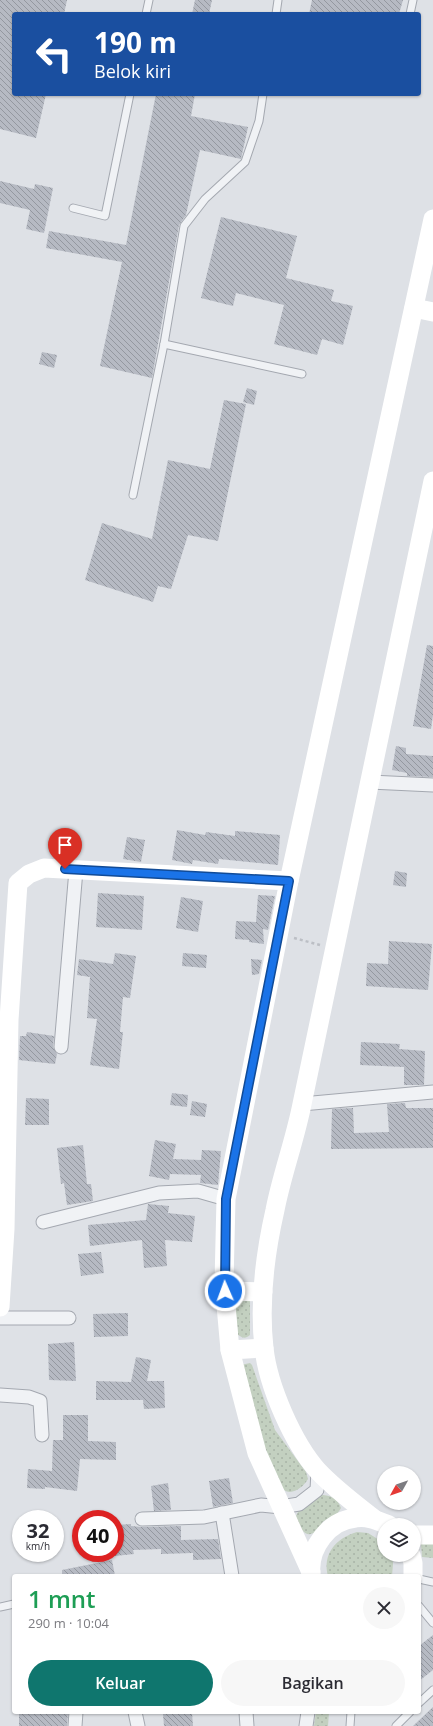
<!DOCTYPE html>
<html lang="id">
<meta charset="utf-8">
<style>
:root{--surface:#fff;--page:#f7f7f7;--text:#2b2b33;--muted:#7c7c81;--accent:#0f766e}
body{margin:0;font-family:"Open Sans",sans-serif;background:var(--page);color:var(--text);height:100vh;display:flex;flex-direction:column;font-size:15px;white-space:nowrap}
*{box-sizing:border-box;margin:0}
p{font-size:13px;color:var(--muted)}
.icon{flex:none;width:22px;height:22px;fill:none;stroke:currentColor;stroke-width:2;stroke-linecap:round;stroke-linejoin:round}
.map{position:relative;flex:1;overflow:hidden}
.side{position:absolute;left:12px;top:1574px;width:409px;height:140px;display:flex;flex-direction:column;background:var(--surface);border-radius:4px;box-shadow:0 1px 3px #0004}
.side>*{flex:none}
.hud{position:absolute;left:12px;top:12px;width:409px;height:84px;border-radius:4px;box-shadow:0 1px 3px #0004;background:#1a4fa0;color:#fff;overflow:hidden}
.needle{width:26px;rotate:230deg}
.controls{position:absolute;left:377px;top:1466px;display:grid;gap:8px}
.controls a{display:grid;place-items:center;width:44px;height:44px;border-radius:50%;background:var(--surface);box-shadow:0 1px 3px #0004;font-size:20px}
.speed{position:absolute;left:12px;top:1510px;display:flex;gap:8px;font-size:20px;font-weight:700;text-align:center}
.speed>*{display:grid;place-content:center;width:52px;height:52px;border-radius:50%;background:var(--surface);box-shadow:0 1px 3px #0004;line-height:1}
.speed small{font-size:10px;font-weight:400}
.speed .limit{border:6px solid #d22;background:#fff;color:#111}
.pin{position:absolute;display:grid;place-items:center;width:34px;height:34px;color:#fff;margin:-41px -17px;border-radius:50% 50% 50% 0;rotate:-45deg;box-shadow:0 0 4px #0007}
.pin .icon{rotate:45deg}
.me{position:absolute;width:44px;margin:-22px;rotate:358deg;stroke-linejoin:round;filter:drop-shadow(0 0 3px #0008)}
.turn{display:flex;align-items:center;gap:14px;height:84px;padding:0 16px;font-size:18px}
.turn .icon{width:52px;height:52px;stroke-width:2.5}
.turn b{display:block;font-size:28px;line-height:34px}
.round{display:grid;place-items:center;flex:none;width:42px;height:42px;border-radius:21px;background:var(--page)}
.headline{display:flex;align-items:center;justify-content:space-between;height:68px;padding:0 16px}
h1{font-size:24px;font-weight:600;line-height:30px;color:#1e9e55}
.action{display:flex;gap:8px;margin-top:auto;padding:8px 16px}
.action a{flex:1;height:46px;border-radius:24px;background:var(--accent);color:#fff;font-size:16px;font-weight:600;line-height:46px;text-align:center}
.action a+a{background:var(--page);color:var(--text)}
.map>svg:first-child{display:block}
.grass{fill:url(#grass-dots)}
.building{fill:url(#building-back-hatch)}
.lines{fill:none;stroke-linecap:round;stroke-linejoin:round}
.lane-casing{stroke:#a4a8b0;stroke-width:9}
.street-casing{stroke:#a4a8b0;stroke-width:15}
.path{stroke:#bcbfc5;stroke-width:2.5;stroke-dasharray:3 3;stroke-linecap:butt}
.lane{stroke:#f0f2f5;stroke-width:7}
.street{stroke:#f0f2f5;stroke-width:13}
.secondary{stroke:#fff;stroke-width:19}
.route-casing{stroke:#114b97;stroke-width:10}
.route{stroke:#1a73e8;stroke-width:7}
</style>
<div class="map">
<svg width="433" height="1726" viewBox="0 0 433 1726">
<defs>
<pattern id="grass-dots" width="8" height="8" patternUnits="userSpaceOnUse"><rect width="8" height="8" fill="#c3d0c0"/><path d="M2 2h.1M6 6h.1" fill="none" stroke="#a8b3a6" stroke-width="1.8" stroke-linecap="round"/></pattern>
<pattern id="building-back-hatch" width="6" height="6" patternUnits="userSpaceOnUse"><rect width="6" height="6" fill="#b6bac3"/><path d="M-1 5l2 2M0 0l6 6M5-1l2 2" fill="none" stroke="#9498a0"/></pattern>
</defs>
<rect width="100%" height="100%" fill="#dee1e6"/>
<g class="grass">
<path d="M234,1294L250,1299V1335C245,1339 243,1338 238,1335Z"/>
<path d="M250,1363L252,1365L275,1430L306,1472L308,1479C302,1489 288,1499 279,1485C275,1479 273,1469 270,1462C258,1431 250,1398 241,1365Z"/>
<path d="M319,1495C330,1495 337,1497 341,1508C336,1517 331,1516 324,1521C320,1524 320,1529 316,1531C304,1541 299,1525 296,1516L300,1508Z"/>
<path d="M357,1532L368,1533L384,1543V1555H392L393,1564L392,1576H328C322,1554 336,1538 357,1532Z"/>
<polygon points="421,1544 433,1544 433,1558 422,1557"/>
<polygon points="316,1712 329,1712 328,1726 314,1726"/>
</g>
<g class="building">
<polygon points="0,0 67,0 64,14 14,14 14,94 46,94 36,138 0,129"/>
<polygon points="195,0 212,0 209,14 192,14"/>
<polygon points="312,0 403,0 399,14 309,14"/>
<polygon points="156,94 195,94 191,116 248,127 241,159 200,150 186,215 179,225 152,378 100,366 122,262 46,248 49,231 126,245"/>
<polygon points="0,181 34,189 35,184 53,188 44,233 26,229 30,210 0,203"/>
<polygon points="221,217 297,236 286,278 334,290 331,301 353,306 343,345 322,339 317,355 274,344 284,305 236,293 233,306 201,298"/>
<polygon points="42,352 57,355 54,368 39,364"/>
<polygon points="247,388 257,391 254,405 243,402"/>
<polygon points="224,400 246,404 218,541 188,535 171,589 158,586 153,602 85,580 102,523 152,539 168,460 210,469"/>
<polygon points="427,645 433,646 433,715 431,729 413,726"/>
<polygon points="396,746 406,748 406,754 433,756 433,777 407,776 407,773 392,770"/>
<polygon points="177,830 205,835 206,832 235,836 235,831 280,835 278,865 219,859 218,864 193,860 192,864 172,860"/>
<polygon points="127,837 145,840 141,862 123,859"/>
<polygon points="395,871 407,873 406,887 393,885"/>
<polygon points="98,893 144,896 142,930 96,927"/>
<polygon points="258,895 275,896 268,930 263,929 264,944 249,942 249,940 235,939 236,921 256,922"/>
<polygon points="181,897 203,901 198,932 176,928"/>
<polygon points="389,941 432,944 428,990 366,986 367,963 388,964"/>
<polygon points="115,953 136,956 130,998 123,997 120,1032 123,1032 119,1069 90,1065 97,1019 87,1018 90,977 77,975 79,959 113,964"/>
<polygon points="183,953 207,955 206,968 182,966"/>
<polygon points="251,959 262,960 259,974 252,975"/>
<polygon points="27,1032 54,1036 53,1047 57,1054 55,1064 19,1060 20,1036 26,1036"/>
<polygon points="361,1042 400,1044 399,1049 425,1051 424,1085 404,1085 404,1067 360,1065"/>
<polygon points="172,1093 188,1095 187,1107 170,1105"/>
<polygon points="26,1098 49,1099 49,1125 25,1125"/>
<polygon points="192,1101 207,1104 205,1117 190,1115"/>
<polygon points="405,1103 406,1108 433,1108 433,1148 331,1149 332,1109 353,1108 354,1133 389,1132 387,1104"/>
<polygon points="155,1140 176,1144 173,1159 201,1160 202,1150 221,1151 218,1185 200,1183 201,1175 170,1174 169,1180 149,1176"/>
<polygon points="83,1145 87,1184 91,1184 93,1201 67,1205 64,1183 61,1184 57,1148"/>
<polygon points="148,1204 169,1206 168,1213 195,1216 192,1242 165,1240 167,1266 144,1268 142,1240 90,1246 88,1225 146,1220"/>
<polygon points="101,1252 104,1273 81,1276 78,1254"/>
<polygon points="128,1313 128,1336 94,1337 93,1314"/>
<polygon points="74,1342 76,1381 49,1380 48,1344"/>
<polygon points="136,1357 151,1360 147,1381 164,1381 165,1408 144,1409 143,1400 96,1400 96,1381 131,1382"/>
<polygon points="63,1415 88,1415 88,1441 116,1442 116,1460 80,1459 77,1491 45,1487 45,1489 27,1488 28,1469 52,1471 53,1440 63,1440"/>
<polygon points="229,1478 233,1503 213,1507 209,1481"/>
<polygon points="168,1483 171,1510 154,1511 151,1486"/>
<polygon points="131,1524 131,1526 142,1527 181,1526 181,1540 218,1539 221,1559 193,1560 193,1553 161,1554 161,1549 133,1550 134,1554 115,1556 115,1525"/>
<polygon points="112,1560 115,1576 62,1576 62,1570"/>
<polygon points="433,1635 433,1670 419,1681 419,1646"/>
<polygon points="433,1707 433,1726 413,1726"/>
<polygon points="19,1712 68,1712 67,1726 19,1726"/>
<polygon points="192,1713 193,1726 164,1726 163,1714"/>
</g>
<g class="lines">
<g class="lane-casing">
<g id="lane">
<polyline points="146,14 149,0"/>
<polyline points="276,14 278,0"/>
<polyline points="410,14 413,0"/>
<polyline points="73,208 105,216 130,94"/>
<polyline points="164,344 302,374"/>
<polyline points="133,495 164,344 184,226 205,199 245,162 259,121 263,94"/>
<polyline points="419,1579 433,1582"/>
<polyline points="419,1606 433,1623"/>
<polyline points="0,1607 14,1604"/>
<polyline points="419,1703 433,1690"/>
<polyline points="350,1726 351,1712"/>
<polyline points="396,1726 410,1712"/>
</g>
</g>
<g class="street-casing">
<g id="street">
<polyline points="370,782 433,785"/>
<polyline points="61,1047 76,870"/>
<polyline points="302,1104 433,1092"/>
<polyline points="43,1222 159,1193 198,1191 226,1199"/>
<polyline points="0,1318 69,1318"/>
<polyline points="0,1395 29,1397 40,1401 42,1435"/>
<polyline points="222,1513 232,1576"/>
<polyline points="142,1519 204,1517 261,1505 281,1507 299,1504 317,1490 318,1470"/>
<polyline points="135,1712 138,1726"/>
<polyline points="246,1712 247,1726"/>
<polyline points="75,1726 76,1712"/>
<polyline points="306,1726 308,1712"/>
</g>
</g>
<polyline class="path" points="294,938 320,945"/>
<use href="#lane" class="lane"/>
<use href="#street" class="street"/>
<g class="secondary">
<polyline points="414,308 433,312"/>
<polyline points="225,1291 263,1292"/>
<polyline points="0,1307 5,1229 9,1020 18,883 29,874 44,868 289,881"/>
<polyline points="230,1350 264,1348"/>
<path d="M373,1518C354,1503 335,1489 318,1471C293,1443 268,1386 264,1348C259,1303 265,1254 275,1210C282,1174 295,1140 302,1104L433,481"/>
<polyline points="414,1535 433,1535"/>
<polyline points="411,1555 413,1563 413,1576"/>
<polyline points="311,1572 257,1453 230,1350 224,1283 226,1199 289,881 433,219"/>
<path d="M311,1575C308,1548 329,1520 356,1518C368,1516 378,1521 389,1525"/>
</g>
</g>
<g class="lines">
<g class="route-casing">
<polyline id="route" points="65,869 289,881 226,1199 225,1291"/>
</g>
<use href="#route" class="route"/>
</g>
</svg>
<div class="controls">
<a><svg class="needle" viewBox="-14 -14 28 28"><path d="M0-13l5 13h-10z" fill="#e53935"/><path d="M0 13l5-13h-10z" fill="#7c7c81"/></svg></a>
<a><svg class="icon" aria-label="layers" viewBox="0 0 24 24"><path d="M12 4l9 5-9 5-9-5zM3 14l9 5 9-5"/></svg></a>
</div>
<div class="speed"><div>32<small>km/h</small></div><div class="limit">40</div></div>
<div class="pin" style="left:65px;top:869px;background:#d93025"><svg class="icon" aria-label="arrive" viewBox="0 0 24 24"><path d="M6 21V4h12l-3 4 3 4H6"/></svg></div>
<svg class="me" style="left:225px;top:1291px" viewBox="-20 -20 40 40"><circle r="17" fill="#1a73e8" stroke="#fff" stroke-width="3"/><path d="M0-11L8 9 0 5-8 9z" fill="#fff"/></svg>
<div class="hud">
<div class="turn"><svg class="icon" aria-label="left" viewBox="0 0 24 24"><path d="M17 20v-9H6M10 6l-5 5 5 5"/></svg><div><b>190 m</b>Belok kiri</div></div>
</div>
<section class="side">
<div class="headline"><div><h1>1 mnt</h1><p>290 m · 10:04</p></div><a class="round"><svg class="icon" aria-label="close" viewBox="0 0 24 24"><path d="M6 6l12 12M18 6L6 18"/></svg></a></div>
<div class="action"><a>Keluar</a><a>Bagikan</a></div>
</section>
</div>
